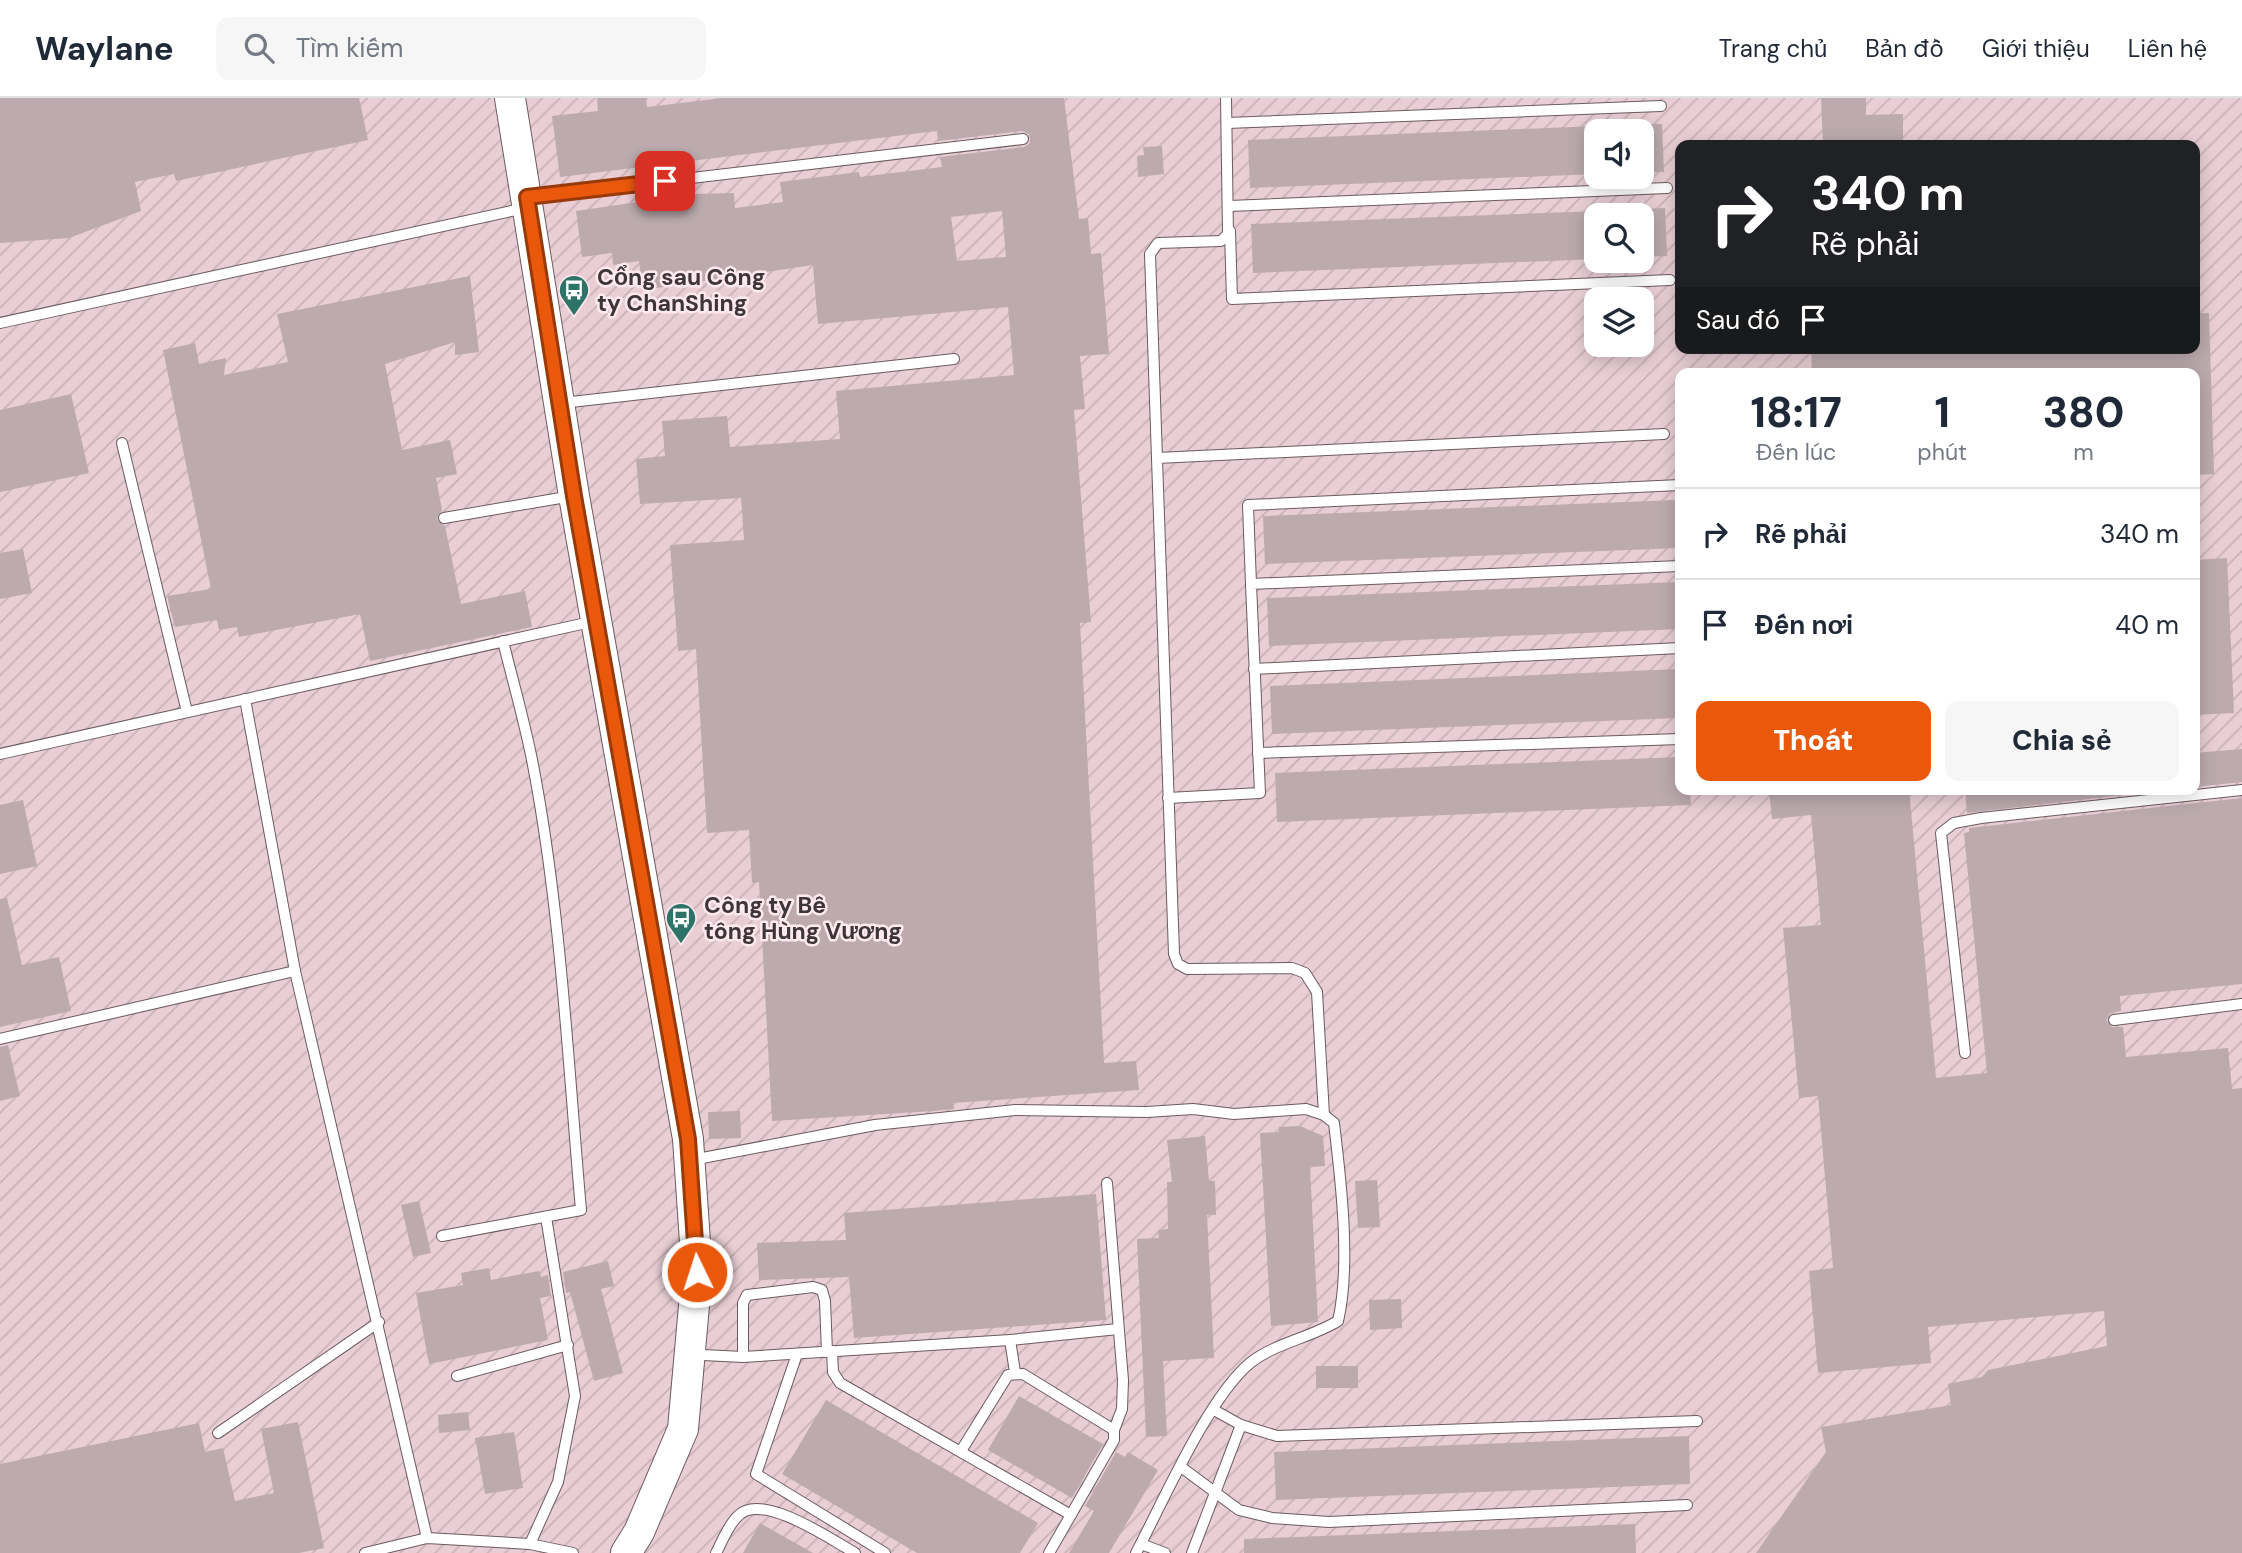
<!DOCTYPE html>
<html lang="vi">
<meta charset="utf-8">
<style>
:root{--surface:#fff;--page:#f6f6f7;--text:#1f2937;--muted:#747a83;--line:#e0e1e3;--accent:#ea580c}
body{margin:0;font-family:"DM Sans",sans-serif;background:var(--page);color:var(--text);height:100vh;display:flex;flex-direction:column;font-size:26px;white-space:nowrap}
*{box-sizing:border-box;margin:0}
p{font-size:23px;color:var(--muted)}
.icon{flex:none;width:38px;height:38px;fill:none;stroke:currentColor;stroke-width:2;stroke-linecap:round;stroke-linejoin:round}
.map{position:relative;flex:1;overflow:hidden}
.details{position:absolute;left:1675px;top:270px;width:525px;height:427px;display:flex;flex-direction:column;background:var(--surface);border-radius:14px;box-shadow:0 4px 18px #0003}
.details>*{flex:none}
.top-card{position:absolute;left:1675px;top:42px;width:525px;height:214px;border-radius:14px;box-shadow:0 4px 18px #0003;background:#202124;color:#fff;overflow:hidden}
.buttons{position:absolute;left:1584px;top:21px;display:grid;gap:14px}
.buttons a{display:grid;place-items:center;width:70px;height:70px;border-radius:14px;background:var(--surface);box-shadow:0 4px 18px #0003;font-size:35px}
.pin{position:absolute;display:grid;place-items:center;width:60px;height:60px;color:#fff;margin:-30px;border-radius:14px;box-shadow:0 4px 10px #0006}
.me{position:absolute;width:77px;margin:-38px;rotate:356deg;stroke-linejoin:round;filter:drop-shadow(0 0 5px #0008)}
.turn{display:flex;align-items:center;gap:24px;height:147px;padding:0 21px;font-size:32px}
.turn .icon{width:91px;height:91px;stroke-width:2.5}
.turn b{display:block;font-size:49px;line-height:60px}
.then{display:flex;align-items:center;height:66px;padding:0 21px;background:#0003;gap:14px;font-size:26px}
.eta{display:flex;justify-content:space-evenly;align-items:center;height:119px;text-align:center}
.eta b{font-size:42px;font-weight:800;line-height:49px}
.button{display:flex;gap:14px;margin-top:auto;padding:14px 21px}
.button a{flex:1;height:80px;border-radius:14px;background:var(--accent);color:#fff;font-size:28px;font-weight:800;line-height:80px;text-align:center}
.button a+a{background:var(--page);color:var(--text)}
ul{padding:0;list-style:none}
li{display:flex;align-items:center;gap:21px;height:91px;padding:0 21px;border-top:2px solid var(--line)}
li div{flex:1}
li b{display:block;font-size:26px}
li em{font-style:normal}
header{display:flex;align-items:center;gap:42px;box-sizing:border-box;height:98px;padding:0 35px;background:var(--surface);border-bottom:2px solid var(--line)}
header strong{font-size:33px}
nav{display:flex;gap:38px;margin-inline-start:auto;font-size:24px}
.search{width:490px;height:63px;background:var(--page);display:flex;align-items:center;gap:18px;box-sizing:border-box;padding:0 24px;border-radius:14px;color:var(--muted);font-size:26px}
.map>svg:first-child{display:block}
.industrial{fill:url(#industrial-furrows);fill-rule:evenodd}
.building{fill:#bcaaae;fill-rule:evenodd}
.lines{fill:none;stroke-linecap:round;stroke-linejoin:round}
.lane-casing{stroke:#6b5b5f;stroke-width:12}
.secondary-casing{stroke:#6b5b5f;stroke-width:32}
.lane{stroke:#fff;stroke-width:10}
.secondary{stroke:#fff;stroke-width:30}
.route-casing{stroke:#983908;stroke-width:18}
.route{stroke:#ea580c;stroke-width:12}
.labels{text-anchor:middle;stroke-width:5;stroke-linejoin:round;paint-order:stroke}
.poi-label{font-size:23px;font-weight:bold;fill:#3d3537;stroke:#fde9ee;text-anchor:start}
</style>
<header>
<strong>Waylane</strong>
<div class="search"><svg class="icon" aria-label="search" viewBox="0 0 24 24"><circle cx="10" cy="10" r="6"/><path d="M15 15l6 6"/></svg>Tìm kiếm</div>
<nav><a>Trang chủ</a><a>Bản đồ</a><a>Giới thiệu</a><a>Liên hệ</a></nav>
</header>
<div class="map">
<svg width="2242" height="1455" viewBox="0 0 2242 1455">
<defs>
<pattern id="industrial-furrows" width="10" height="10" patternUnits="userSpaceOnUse" patternTransform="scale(1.75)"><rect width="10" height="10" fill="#e9ced5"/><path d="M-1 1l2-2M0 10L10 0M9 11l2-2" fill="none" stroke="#c9b2b7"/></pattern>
</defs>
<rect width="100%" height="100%" fill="#f0dce1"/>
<g class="industrial">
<polygon points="0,0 498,0 676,1043 685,1177 672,1328 627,1431 612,1455 0,1455"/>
<path d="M522,0H2242V1455H641L696,1334L659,817ZM1596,33H1642V79H1596ZM1680,47H2194V250H1680ZM1596,117H1642V163H1596ZM1596,201H1642V247H1596ZM1680,275H2194V691H1680Z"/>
</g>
<g class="building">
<polygon points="0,0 359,0 368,42 176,83 174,76 135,84 141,113 69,140 0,145"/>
<path d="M597,0H646L647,9L723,0H1064L1079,121L1088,120L1091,156L1101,155L1109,256L1080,258L1085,311L1074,312L1091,524L1080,525L1104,965L1136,963L1139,992L953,1005L954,1011L934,1013L772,1023L759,784L752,785L749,732L707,735L696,551L678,553L670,447L744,442L741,400L640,406L636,361L665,358L662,323L727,318L730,349L840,341L836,293L1014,277L1008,209L818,226L813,167L643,192L639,163L613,167L612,155L582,159L576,113L693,96L734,95L735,110L783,104L780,84L859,74L860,79L942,69L940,59L1024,49L1030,45V37L1022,33L938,43L937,33L560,79L552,18L598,13ZM1002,113L1006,159L957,163L951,119Z"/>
<polygon points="1821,0 1866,0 1866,17 1903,16 1903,47 1823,47"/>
<polygon points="1642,26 1662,26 1664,74 1642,74"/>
<polygon points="1596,28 1596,76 1250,90 1248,42"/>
<polygon points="1162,48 1164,76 1138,79 1137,58 1144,57 1143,49"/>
<polygon points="1665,110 1667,158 1642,159 1642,111"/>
<polygon points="1596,113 1596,161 1253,175 1251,126"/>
<polygon points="470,178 479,254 455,257 455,244 385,266 402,352 450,342 457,376 436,380 442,412 436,421 445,428 461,506 525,493 532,529 370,563 360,516 239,539 237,529 219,532 217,522 175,529 167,498 211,491 163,252 195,245 199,266 226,260 224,277 288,264 277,216"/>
<polygon points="2194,215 2209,215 2214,376 2194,377 2194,275 1812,275 1811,250 2194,250"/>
<polygon points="71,296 89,375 0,394 0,312"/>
<polygon points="1677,402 1680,450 1265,466 1263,418"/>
<polygon points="23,451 32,495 0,501 0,455"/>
<polygon points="2227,460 2234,615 2194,617 2194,462"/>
<polygon points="1680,484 1680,531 1269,548 1267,500"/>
<polygon points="1680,571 1680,620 1272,636 1270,588"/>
<polygon points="2242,651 2242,684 2194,689 2194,655"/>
<polygon points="1680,659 1680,691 1690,691 1691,707 1277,724 1275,675"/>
<polygon points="1909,691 1936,980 1987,975 1964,735 1969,734 1969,730 2242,700 2242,886 2120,898 2121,913 2110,915 2106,922 2112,929 2123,929 2126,959 2228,950 2232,991 2242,990 2242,1455 1756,1455 1826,1354 1821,1329 1951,1307 1948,1286 1982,1279 1988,1272 2107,1248 2104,1213 1928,1229 1931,1265 1818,1275 1809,1173 1833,1170 1818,998 1799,1000 1783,830 1821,827 1811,717 1772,721 1769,692"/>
<polygon points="1965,691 2175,691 1967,715"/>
<polygon points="23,702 37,768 0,776 0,707"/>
<polygon points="7,800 22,867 59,859 71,913 0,929 0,801"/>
<polygon points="8,947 20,998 0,1003 0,949"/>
<polygon points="740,1013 741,1040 709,1041 708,1014"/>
<polygon points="1300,1028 1323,1038 1325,1068 1310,1069 1318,1224 1271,1228 1260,1035 1279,1034 1279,1029"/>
<polygon points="1205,1038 1209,1083 1215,1083 1216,1117 1207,1117 1214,1260 1163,1263 1167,1338 1146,1339 1137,1141 1159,1140 1158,1132 1168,1131 1167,1084 1172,1084 1167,1042"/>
<polygon points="1377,1082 1380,1129 1358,1130 1355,1083"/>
<polygon points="1096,1096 1106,1222 854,1240 849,1179 759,1182 757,1145 846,1142 844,1115"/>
<polygon points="419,1103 431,1155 413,1159 401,1107"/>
<polygon points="608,1163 614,1188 601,1191 623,1275 594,1283 570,1194 566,1195 563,1174"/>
<polygon points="489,1170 491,1182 539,1173 541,1179 548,1177 551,1198 540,1200 548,1242 429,1266 416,1195 463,1187 461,1175"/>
<polygon points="1401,1201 1402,1230 1370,1232 1369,1202"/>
<rect x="1316" y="1268" width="42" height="22"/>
<polygon points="1019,1298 1103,1346 1072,1400 988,1352"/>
<polygon points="826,1302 1038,1425 1020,1455 917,1455 782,1376"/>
<polygon points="468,1314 470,1332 439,1335 438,1317"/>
<polygon points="298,1324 324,1450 299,1455 0,1455 0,1366 199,1325 205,1354 223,1350 235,1403 274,1395 261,1331"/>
<polygon points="514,1334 523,1390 485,1396 475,1340"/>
<polygon points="1689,1338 1690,1386 1276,1402 1274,1354"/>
<polygon points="1116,1354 1125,1359 1128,1354 1158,1372 1109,1455 1069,1455 1094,1413 1085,1408"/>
<polygon points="760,1425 813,1455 743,1455"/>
<polygon points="1635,1426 1636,1455 1244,1455 1244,1441"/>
</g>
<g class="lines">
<g class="lane-casing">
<g id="lane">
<polyline points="1226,0 1228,136 1221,143 1158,145 1150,156 1174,856 1178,866 1187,871 1292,870 1305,875 1317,894 1324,1017"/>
<polyline points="1227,25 1661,8"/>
<polyline points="530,99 1023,41"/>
<polyline points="1229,108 1667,90"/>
<polyline points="1230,133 1232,201 1670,182"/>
<polyline points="0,225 525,110"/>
<polyline points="562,305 954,261"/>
<polyline points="122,345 187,614"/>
<polyline points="1157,360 1664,336"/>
<polyline points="444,420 572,398"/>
<polyline points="1251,486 1248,407 1680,387"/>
<polyline points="1254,571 1680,550"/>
<polyline points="245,601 295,873 427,1440"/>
<polyline points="1258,655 1680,641"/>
<polyline points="0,656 595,523"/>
<polyline points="1168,700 1260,695 1251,486 1680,468"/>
<polyline points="2114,922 2242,906"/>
<polyline points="0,941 295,873"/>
<polyline points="1965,955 1941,735 1954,725 1981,720 2242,692"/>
<path d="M692,1062L875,1027L1015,1012L1147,1014L1193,1011L1234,1016L1306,1011L1324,1017L1334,1025C1341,1083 1351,1168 1338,1223C1310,1240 1275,1245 1250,1265C1208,1300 1163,1404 1136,1455"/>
<polyline points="1107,1085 1123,1282 1122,1311 1114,1332"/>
<path d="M442,1138L581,1112C568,965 561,813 533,667C525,625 513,584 503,543"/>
<polyline points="1010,1242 1015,1274"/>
<polyline points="832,1253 833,1274 840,1285 1071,1417"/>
<polyline points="797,1256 756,1376 885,1455"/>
<polyline points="703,1257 743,1259 1010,1242 1118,1231"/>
<polyline points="743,1259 743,1205 747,1197 813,1189 822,1192 825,1203 827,1254"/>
<polyline points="457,1278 568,1247"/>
<polyline points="1214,1312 1241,1327 1277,1338 1697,1323"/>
<polyline points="218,1335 379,1224"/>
<polyline points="961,1353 1008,1277 1023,1276 1114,1332 1114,1342 1049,1455"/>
<polyline points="1181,1369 1239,1412 1272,1420 1329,1424 1687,1407"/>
<polyline points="530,1446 558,1384 575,1298 546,1119"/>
<polyline points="1141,1446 1165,1455"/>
<polyline points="365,1455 427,1440 530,1446 573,1455"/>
<path d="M716,1455C722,1444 728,1427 738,1418C761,1393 832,1442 855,1455"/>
<polyline points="1192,1455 1241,1327"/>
</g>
</g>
<g class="secondary-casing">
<polyline id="secondary" points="510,0 574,398 688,1041 697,1174 683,1331 639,1434 626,1455"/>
</g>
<use href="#lane" class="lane"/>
<use href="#secondary" class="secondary"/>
</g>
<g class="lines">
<g class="route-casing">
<polyline id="route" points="665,83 527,99 574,398 688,1041 697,1174"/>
</g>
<use href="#route" class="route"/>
</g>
<defs>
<g id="bus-pin" transform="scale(1.575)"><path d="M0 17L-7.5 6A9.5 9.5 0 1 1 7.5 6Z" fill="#2e7367" stroke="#fde9ee"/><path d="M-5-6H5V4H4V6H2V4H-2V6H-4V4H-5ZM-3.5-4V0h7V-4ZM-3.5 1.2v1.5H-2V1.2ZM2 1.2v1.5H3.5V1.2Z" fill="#fff"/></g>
</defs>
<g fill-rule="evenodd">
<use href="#bus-pin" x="574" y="192"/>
<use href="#bus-pin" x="681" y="820"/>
</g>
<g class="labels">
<g class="poi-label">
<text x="597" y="187">Cổng sau Công<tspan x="597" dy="26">ty ChanShing</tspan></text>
<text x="704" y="815">Công ty Bê<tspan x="704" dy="26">tông Hùng Vương</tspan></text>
</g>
</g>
</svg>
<div class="buttons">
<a><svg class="icon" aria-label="sound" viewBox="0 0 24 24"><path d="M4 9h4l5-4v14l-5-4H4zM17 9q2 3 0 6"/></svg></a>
<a><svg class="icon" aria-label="search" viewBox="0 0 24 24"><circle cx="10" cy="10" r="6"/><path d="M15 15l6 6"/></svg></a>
<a><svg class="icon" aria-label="layers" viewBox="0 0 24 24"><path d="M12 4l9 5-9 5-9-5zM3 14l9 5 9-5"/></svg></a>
</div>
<div class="pin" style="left:665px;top:83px;background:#d93025"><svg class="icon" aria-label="arrive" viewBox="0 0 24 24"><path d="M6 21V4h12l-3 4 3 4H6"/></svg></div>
<svg class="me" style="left:697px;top:1174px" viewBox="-20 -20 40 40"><circle r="17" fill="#ea580c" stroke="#fff" stroke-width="3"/><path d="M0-11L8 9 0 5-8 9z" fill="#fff"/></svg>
<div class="top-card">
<div class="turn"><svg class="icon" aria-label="right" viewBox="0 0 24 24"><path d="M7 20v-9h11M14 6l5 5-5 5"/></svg><div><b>340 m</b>Rẽ phải</div></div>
<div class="then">Sau đó<svg class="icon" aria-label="arrive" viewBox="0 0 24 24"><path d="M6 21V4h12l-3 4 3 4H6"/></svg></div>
</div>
<section class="details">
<div class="eta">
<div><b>18:17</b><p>Đến lúc</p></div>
<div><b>1</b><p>phút</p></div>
<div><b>380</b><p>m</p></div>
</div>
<ul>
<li><svg class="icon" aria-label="right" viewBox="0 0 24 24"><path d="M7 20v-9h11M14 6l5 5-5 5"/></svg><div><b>Rẽ phải</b></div><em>340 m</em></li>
<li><svg class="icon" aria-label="arrive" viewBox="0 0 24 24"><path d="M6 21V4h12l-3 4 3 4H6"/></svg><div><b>Đến nơi</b></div><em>40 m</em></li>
</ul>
<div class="button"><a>Thoát</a><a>Chia sẻ</a></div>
</section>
</div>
